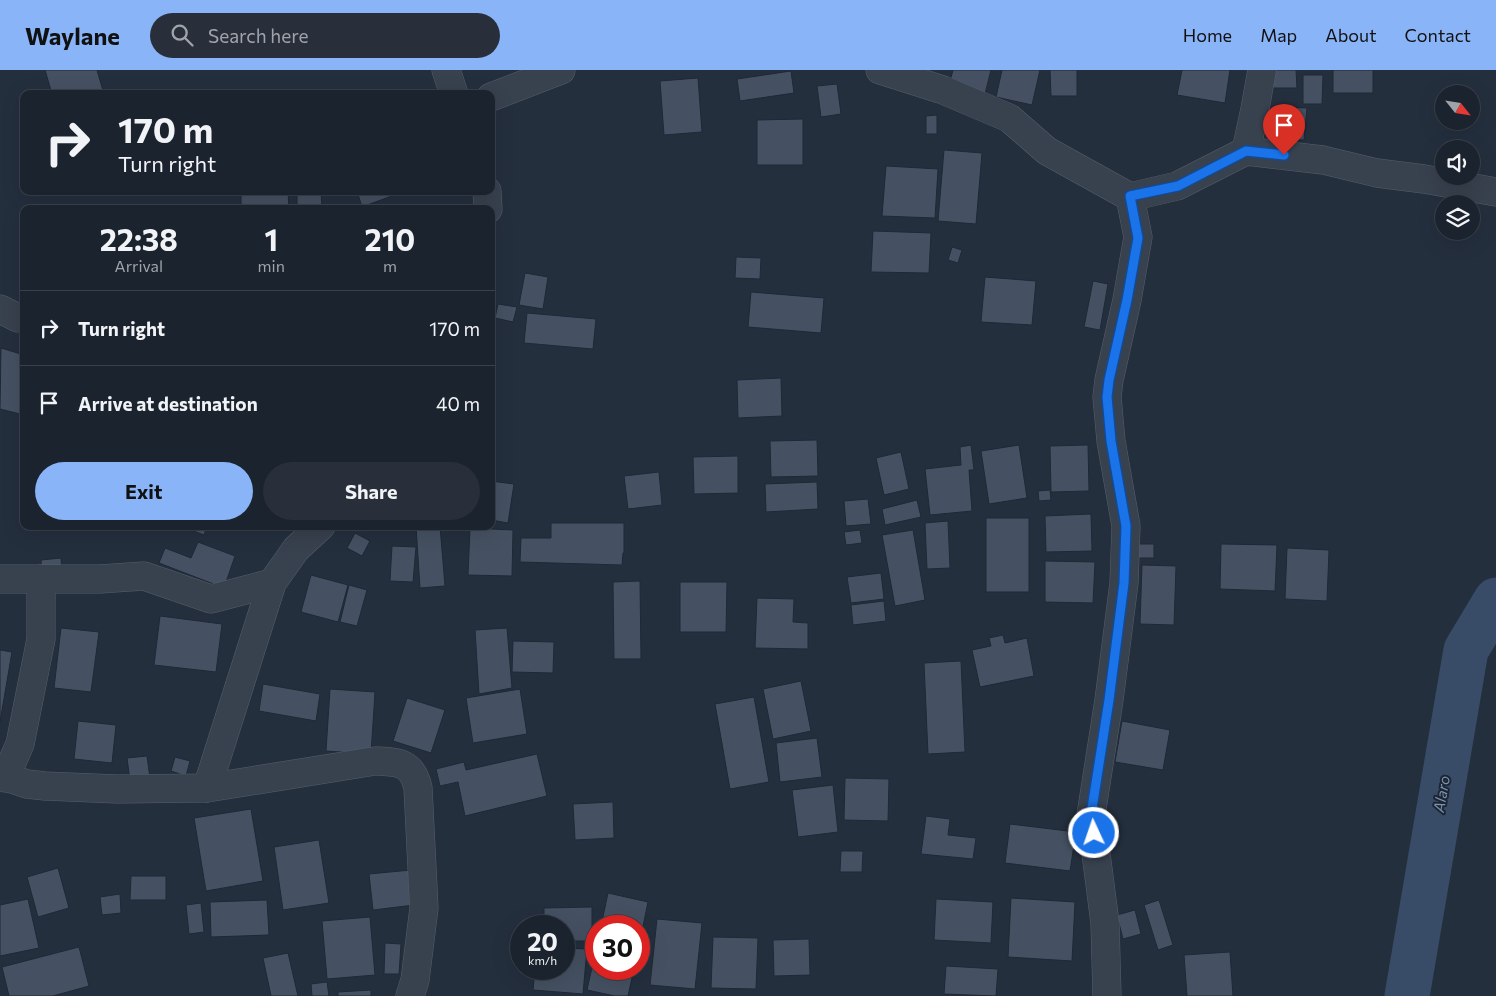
<!DOCTYPE html>
<style>
:root{--surface:#1b232e;--page:#282f3a;--text:#f1f3f6;--muted:#a0a4aa;--line:#39404a;--accent:#8ab4f8}
body{margin:0;font-family:Commissioner,sans-serif;background:var(--page);color:var(--text);height:100vh;display:flex;flex-direction:column;font-size:19px;white-space:nowrap}
*{box-sizing:border-box;margin:0}
p{font-size:16px;color:var(--muted)}
.icon{flex:none;width:28px;height:28px;fill:none;stroke:currentColor;stroke-width:2;stroke-linecap:round;stroke-linejoin:round}
.map{position:relative;flex:1;overflow:hidden}
.drawer{position:absolute;left:20px;top:135px;width:475px;height:325px;display:flex;flex-direction:column;background:var(--surface);border-radius:10px;box-shadow:0 5px 20px #0002,0 0 0 1px var(--line)}
.drawer>*{flex:none}
.top-card{position:absolute;left:20px;top:20px;width:475px;height:105px;border-radius:10px;box-shadow:0 5px 20px #0002,0 0 0 1px var(--line);background:#1b232e;color:var(--text);overflow:hidden}
.needle{width:32px;rotate:120deg}
.fabs{position:absolute;left:1435px;top:15px;display:grid;gap:10px}
.fabs a{display:grid;place-items:center;width:45px;height:45px;border-radius:50%;background:var(--surface);box-shadow:0 5px 20px #0002,0 0 0 1px var(--line);font-size:25px}
.speed{position:absolute;left:510px;top:845px;display:flex;gap:10px;font-size:25px;font-weight:700;text-align:center}
.speed>*{display:grid;place-content:center;width:65px;height:65px;border-radius:50%;background:var(--surface);box-shadow:0 5px 20px #0002,0 0 0 1px var(--line);line-height:1}
.speed small{font-size:12px;font-weight:400}
.speed .limit{border:8px solid #d22;background:#fff;color:#111}
.pin{position:absolute;display:grid;place-items:center;width:42px;height:42px;color:#fff;margin:-51px -21px;border-radius:50% 50% 50% 0;rotate:-45deg;box-shadow:0 0 5px #0007}
.pin .icon{rotate:45deg}
.me{position:absolute;width:55px;margin:-28px;rotate:357deg;stroke-linejoin:round;filter:drop-shadow(0 0 4px #0008)}
.turn{display:flex;align-items:center;gap:18px;height:105px;padding:0 15px;font-size:22px}
.turn .icon{width:65px;height:65px;stroke-width:2.5}
.turn b{display:block;font-size:35px;line-height:42px}
.eta{display:flex;justify-content:space-evenly;align-items:center;height:85px;text-align:center}
.eta b{font-size:30px;font-weight:700;line-height:35px}
.action{display:flex;gap:10px;margin-top:auto;padding:10px 15px}
.action a{flex:1;height:58px;border-radius:30px;background:var(--accent);color:#111;font-size:20px;font-weight:700;line-height:58px;text-align:center}
.action a+a{background:var(--page);color:var(--text)}
ul{padding:0;list-style:none}
li{display:flex;align-items:center;gap:15px;height:75px;padding:0 15px;border-top:1px solid var(--line)}
li div{flex:1}
li b{display:block;font-size:19px}
li em{font-style:normal}
header{display:flex;align-items:center;gap:30px;box-sizing:border-box;height:70px;padding:0 25px;background:var(--accent);color:#111}
header strong{font-size:24px}
nav{display:flex;gap:28px;margin-inline-start:auto;font-size:18px}
.search{width:350px;height:45px;background:var(--page);display:flex;align-items:center;gap:12px;box-sizing:border-box;padding:0 18px;border-radius:28px;color:var(--muted);font-size:19px}
.map>svg:first-child{display:block}
.lines{fill:none;stroke-linecap:round;stroke-linejoin:round}
.river{stroke:#394c67;stroke-width:45}
.building{fill:#455162;stroke:#1f2835}
.minor-casing{stroke:#565f6c;stroke-width:29}
.minor{stroke:#38414e;stroke-width:28}
.route-casing{stroke:#114b97;stroke-width:12}
.route{stroke:#1a73e8;stroke-width:9}
.labels{text-anchor:middle;stroke-width:4;stroke-linejoin:round;paint-order:stroke}
.water-label{font-size:15px;font-style:italic;fill:#7c92b1;stroke:#1d2633}
</style>
<header>
<strong>Waylane</strong>
<div class="search"><svg class="icon" aria-label="search" viewBox="0 0 24 24"><circle cx="10" cy="10" r="6"/><path d="M15 15l6 6"/></svg>Search here</div>
<nav><a>Home</a><a>Map</a><a>About</a><a>Contact</a></nav>
</header>
<div class="map">
<svg width="1496" height="926" viewBox="0 0 1496 926">
<rect width="100%" height="100%" fill="#242f3e"/>
<g class="lines">
<polyline class="river" points="1407,926 1466,580 1496,530"/>
</g>
<g class="building">
<polygon points="45,0 97,0 104,24 52,24"/>
<polygon points="953,0 991,0 985,24 949,15"/>
<polygon points="1002,0 1040,0 1032,35 996,27"/>
<polygon points="1050,0 1077,0 1077,26 1051,26"/>
<polygon points="1182,0 1230,0 1225,33 1177,25"/>
<polygon points="1272,0 1296,0 1297,18 1273,18"/>
<rect x="1333" y="0" width="40" height="23"/>
<polygon points="791,1 794,23 740,31 737,9"/>
<polygon points="1303,5 1323,5 1322,34 1303,34"/>
<polygon points="698,8 702,62 664,65 660,11"/>
<polygon points="837,14 841,44 821,47 817,16"/>
<polygon points="1283,37 1307,38 1304,70 1280,69"/>
<polygon points="937,45 937,64 926,64 926,46"/>
<polygon points="803,49 803,95 757,95 757,50"/>
<polygon points="944,80 982,83 976,154 938,151"/>
<polygon points="886,96 938,99 935,148 882,146"/>
<polygon points="241,121 288,121 289,139 241,139"/>
<polygon points="297,121 321,121 322,139 297,139"/>
<polygon points="357,121 405,121 362,137"/>
<polygon points="873,161 931,163 929,203 871,202"/>
<polygon points="952,177 962,180 958,193 948,190"/>
<polygon points="736,187 761,188 760,209 735,208"/>
<polygon points="525,203 548,207 543,239 519,235"/>
<polygon points="985,207 1036,211 1032,255 981,252"/>
<polygon points="1093,211 1108,214 1100,260 1084,257"/>
<polygon points="751,222 824,228 821,263 748,257"/>
<polygon points="498,234 517,237 513,252 495,248"/>
<polygon points="527,243 596,249 593,279 524,273"/>
<polygon points="1,278 24,285 24,345 0,339"/>
<polygon points="781,308 782,346 738,348 737,310"/>
<polygon points="817,370 818,406 771,407 770,371"/>
<polygon points="971,375 974,400 969,400 972,441 930,445 925,399 961,395 960,377"/>
<polygon points="1019,375 1027,428 989,434 981,381"/>
<polygon points="1088,375 1089,421 1051,422 1050,376"/>
<polygon points="901,382 909,419 884,425 876,388"/>
<polygon points="738,386 738,423 694,424 693,387"/>
<polygon points="659,402 662,435 628,439 624,406"/>
<polygon points="491,411 514,414 508,453 491,450"/>
<polygon points="817,412 818,439 766,442 765,414"/>
<polygon points="1050,420 1051,430 1039,431 1038,421"/>
<polygon points="868,429 871,454 846,456 844,431"/>
<polygon points="917,430 921,447 885,455 882,439"/>
<polygon points="1091,444 1092,481 1046,482 1045,446"/>
<rect x="986" y="448" width="43" height="74"/>
<polygon points="948,451 950,498 927,499 925,453"/>
<polygon points="551,453 624,453 624,483 623,483 622,495 520,492 521,468 551,468"/>
<polygon points="180,456 207,456 204,465"/>
<polygon points="416,456 440,456 445,516 420,518"/>
<polygon points="470,458 513,460 512,506 468,505"/>
<polygon points="860,460 862,473 846,475 844,462"/>
<polygon points="913,460 925,530 895,536 882,465"/>
<polygon points="355,463 370,471 362,486 347,478"/>
<polygon points="198,472 235,486 224,518 159,493 165,478 191,488"/>
<polygon points="1131,474 1154,474 1154,488 1130,488"/>
<polygon points="1221,474 1277,475 1275,521 1220,519"/>
<polygon points="392,476 416,477 413,512 390,511"/>
<polygon points="1287,478 1329,480 1327,531 1285,529"/>
<polygon points="61,488 62,505 42,506 41,490"/>
<polygon points="1045,491 1095,492 1093,533 1045,532"/>
<polygon points="1142,495 1176,496 1174,555 1140,554"/>
<polygon points="881,503 884,529 851,533 847,507"/>
<polygon points="311,505 348,515 338,552 301,542"/>
<polygon points="640,511 641,589 614,589 613,512"/>
<polygon points="680,512 727,512 726,562 680,562"/>
<polygon points="349,515 367,520 357,556 340,552"/>
<polygon points="757,528 794,529 793,552 808,553 808,579 755,578"/>
<polygon points="884,531 886,551 853,555 851,535"/>
<polygon points="160,546 222,554 216,602 154,595"/>
<polygon points="61,558 99,562 91,622 54,618"/>
<polygon points="507,558 512,618 479,624 475,560"/>
<polygon points="1003,565 1005,573 1027,568 1034,606 980,617 972,580 991,576 989,568"/>
<polygon points="513,571 554,572 553,603 512,602"/>
<polygon points="0,580 12,582 0,652"/>
<polygon points="961,591 965,682 928,684 924,593"/>
<polygon points="801,611 811,661 773,669 763,619"/>
<polygon points="263,614 320,624 316,651 259,641"/>
<polygon points="330,619 375,622 371,684 326,681"/>
<polygon points="520,619 527,664 473,673 466,628"/>
<polygon points="754,627 769,712 730,719 715,634"/>
<polygon points="407,628 445,640 431,683 393,671"/>
<polygon points="78,651 116,655 112,693 74,689"/>
<polygon points="1122,651 1170,660 1163,700 1115,692"/>
<polygon points="817,668 822,707 780,712 776,673"/>
<polygon points="537,684 547,726 465,746 458,712 440,716 436,699 464,692 466,700"/>
<polygon points="147,686 150,708 130,711 127,688"/>
<polygon points="175,687 190,691 186,706 171,701"/>
<polygon points="845,708 889,709 888,751 844,750"/>
<polygon points="833,715 838,762 798,767 792,720"/>
<polygon points="613,732 614,768 575,770 573,734"/>
<polygon points="251,739 263,811 206,821 194,748"/>
<polygon points="926,746 950,749 948,765 976,768 973,789 921,784"/>
<polygon points="1010,754 1076,762 1070,801 1005,793"/>
<polygon points="319,770 329,833 283,840 274,777"/>
<polygon points="841,781 863,781 862,802 840,802"/>
<polygon points="58,798 69,838 38,847 27,807"/>
<polygon points="411,800 414,835 373,840 369,804"/>
<polygon points="131,806 166,806 166,830 130,830"/>
<polygon points="608,823 648,832 639,876 639,856 601,856"/>
<polygon points="120,824 121,843 102,845 100,827"/>
<polygon points="1011,828 1075,832 1072,891 1008,887"/>
<polygon points="28,829 39,878 0,886 0,835"/>
<polygon points="936,829 993,832 991,873 934,870"/>
<polygon points="267,830 269,865 211,867 210,832"/>
<polygon points="1159,830 1173,875 1158,880 1144,835"/>
<polygon points="201,833 204,862 189,864 186,835"/>
<polygon points="592,837 592,871 564,871 564,856 544,856 544,838"/>
<polygon points="1135,840 1141,864 1123,869 1117,845"/>
<polygon points="370,847 375,905 327,909 322,851"/>
<polygon points="657,849 702,853 695,919 650,915"/>
<polygon points="713,867 758,868 756,919 711,918"/>
<polygon points="809,869 810,905 774,906 773,870"/>
<polygon points="385,873 401,874 399,904 384,904"/>
<polygon points="79,877 89,916 53,926 9,926 2,897"/>
<polygon points="564,878 587,879 583,924 533,920 535,899 564,899"/>
<polygon points="596,879 596,899 634,899 628,926 615,926 587,920"/>
<polygon points="1230,882 1233,926 1187,926 1184,885"/>
<polygon points="288,883 298,926 271,926 263,888"/>
<polygon points="946,896 998,899 996,926 944,924"/>
<polygon points="327,912 329,926 312,926 311,914"/>
<polygon points="371,920 371,926 338,926 338,922"/>
</g>
<g class="lines">
<g class="minor-casing">
<g id="minor">
<polyline points="446,0 454,24"/>
<polyline points="880,0 943,20 1009,48 1047,81 1130,127 1177,116 1246,81 1323,90 1377,103 1424,109 1496,122"/>
<polyline points="491,27 561,0"/>
<polyline points="1246,81 1255,39 1262,0"/>
<polyline points="487,121 488,139"/>
<polyline points="0,239 18,248"/>
<polyline points="0,509 100,509 144,506 211,529 272,513"/>
<path d="M0,705L27,714L45,716L117,719L207,718L375,691C399,692 412,692 418,718L424,838L415,910L410,926"/>
<polyline points="5,708 20,674 41,569 41,509"/>
<polyline points="207,718 272,513 296,479 321,456"/>
<polyline points="1107,926 1105,853 1091,745 1109,630 1124,513 1126,456 1111,371 1107,327 1109,310 1127,230 1138,167 1130,127"/>
</g>
</g>
<use href="#minor" class="minor"/>
</g>
<g class="lines">
<g class="route-casing">
<polyline id="route" points="1094,763 1091,745 1109,630 1124,513 1126,456 1111,371 1107,327 1109,310 1127,230 1138,168 1130,126 1178,116 1246,81 1284,85"/>
</g>
<use href="#route" class="route"/>
</g>
<g class="labels">
<g class="water-label">
<text transform="translate(1442 724) rotate(-80)" y="5">Alaro</text>
</g>
</g>
</svg>
<div class="fabs">
<a><svg class="needle" viewBox="-14 -14 28 28"><path d="M0-13l5 13h-10z" fill="#e53935"/><path d="M0 13l5-13h-10z" fill="#a0a4aa"/></svg></a>
<a><svg class="icon" aria-label="sound" viewBox="0 0 24 24"><path d="M4 9h4l5-4v14l-5-4H4zM17 9q2 3 0 6"/></svg></a>
<a><svg class="icon" aria-label="layers" viewBox="0 0 24 24"><path d="M12 4l9 5-9 5-9-5zM3 14l9 5 9-5"/></svg></a>
</div>
<div class="speed"><div>20<small>km/h</small></div><div class="limit">30</div></div>
<div class="pin" style="left:1284px;top:85px;background:#d93025"><svg class="icon" aria-label="arrive" viewBox="0 0 24 24"><path d="M6 21V4h12l-3 4 3 4H6"/></svg></div>
<svg class="me" style="left:1094px;top:763px" viewBox="-20 -20 40 40"><circle r="17" fill="#1a73e8" stroke="#fff" stroke-width="3"/><path d="M0-11L8 9 0 5-8 9z" fill="#fff"/></svg>
<div class="top-card">
<div class="turn"><svg class="icon" aria-label="right" viewBox="0 0 24 24"><path d="M7 20v-9h11M14 6l5 5-5 5"/></svg><div><b>170 m</b>Turn right</div></div>
</div>
<section class="drawer">
<div class="eta">
<div><b>22:38</b><p>Arrival</p></div>
<div><b>1</b><p>min</p></div>
<div><b>210</b><p>m</p></div>
</div>
<ul>
<li><svg class="icon" aria-label="right" viewBox="0 0 24 24"><path d="M7 20v-9h11M14 6l5 5-5 5"/></svg><div><b>Turn right</b></div><em>170 m</em></li>
<li><svg class="icon" aria-label="arrive" viewBox="0 0 24 24"><path d="M6 21V4h12l-3 4 3 4H6"/></svg><div><b>Arrive at destination</b></div><em>40 m</em></li>
</ul>
<div class="action"><a>Exit</a><a>Share</a></div>
</section>
</div>
